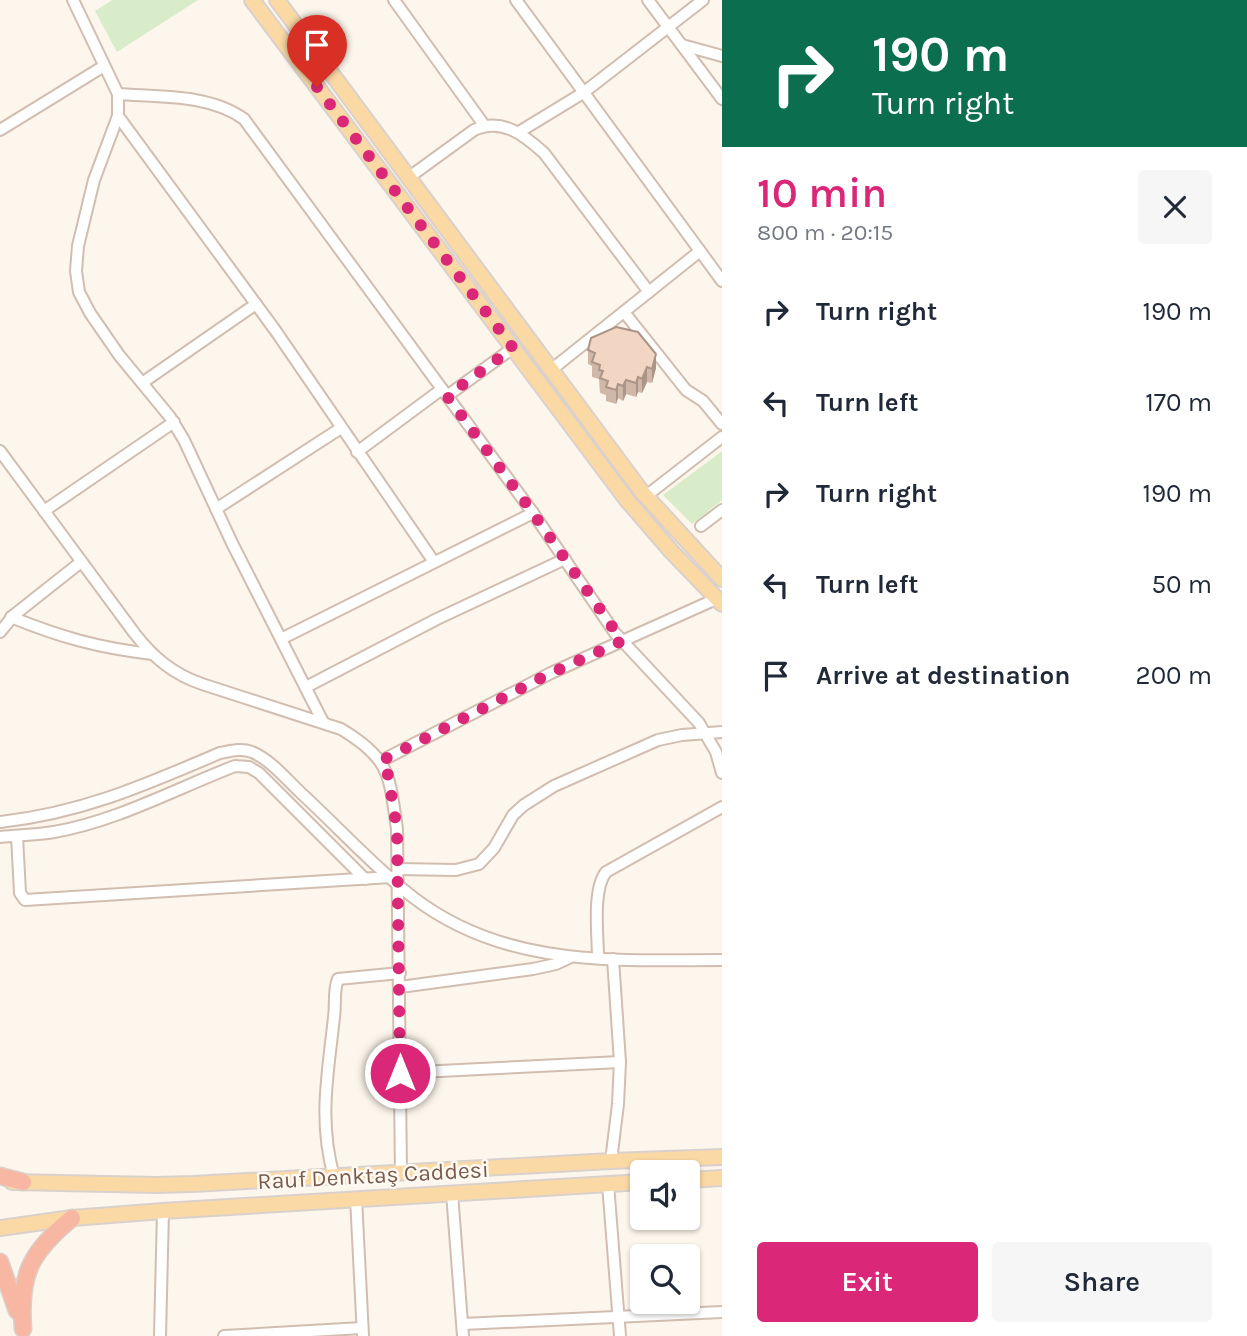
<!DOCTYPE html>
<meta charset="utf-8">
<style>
:root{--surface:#fff;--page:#f6f6f7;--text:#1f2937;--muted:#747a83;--accent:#db2777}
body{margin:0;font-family:Karla,sans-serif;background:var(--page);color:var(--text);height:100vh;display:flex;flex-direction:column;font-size:26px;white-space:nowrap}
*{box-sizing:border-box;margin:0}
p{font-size:23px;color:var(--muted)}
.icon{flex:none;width:38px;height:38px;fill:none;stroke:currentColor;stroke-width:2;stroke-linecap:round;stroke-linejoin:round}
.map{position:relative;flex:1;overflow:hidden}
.sheet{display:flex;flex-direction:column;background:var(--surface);width:525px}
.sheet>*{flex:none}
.top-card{background:#0b6e4f;color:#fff;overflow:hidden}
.tools{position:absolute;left:630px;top:1160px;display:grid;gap:14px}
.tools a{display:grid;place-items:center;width:70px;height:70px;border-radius:7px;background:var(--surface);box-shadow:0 2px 5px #0004;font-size:35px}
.pin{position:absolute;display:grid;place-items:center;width:60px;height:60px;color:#fff;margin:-72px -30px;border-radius:50% 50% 50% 0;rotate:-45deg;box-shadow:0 0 7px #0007}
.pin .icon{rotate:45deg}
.me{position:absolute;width:77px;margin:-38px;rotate:0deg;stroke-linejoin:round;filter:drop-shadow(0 0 5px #0008)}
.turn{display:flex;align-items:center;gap:24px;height:147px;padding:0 35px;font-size:32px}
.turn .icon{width:91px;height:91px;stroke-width:2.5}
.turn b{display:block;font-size:49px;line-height:60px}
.round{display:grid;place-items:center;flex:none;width:74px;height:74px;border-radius:7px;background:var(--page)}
.head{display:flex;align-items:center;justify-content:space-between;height:119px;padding:0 35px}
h1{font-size:42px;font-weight:600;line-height:52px;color:var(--accent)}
.action{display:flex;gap:14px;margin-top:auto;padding:14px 35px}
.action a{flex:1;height:80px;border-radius:7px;background:var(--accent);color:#fff;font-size:28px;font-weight:600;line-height:80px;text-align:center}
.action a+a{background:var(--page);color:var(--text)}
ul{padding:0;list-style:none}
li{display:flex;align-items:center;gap:21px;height:91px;padding:0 35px}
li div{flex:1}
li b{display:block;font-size:26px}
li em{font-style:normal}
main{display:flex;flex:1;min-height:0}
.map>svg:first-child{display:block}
.green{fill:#d8ecc9}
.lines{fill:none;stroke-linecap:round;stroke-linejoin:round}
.minor-casing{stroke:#d1beb0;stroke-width:14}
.major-casing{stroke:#dad1cd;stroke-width:18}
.highway-casing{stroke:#dad1cd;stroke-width:19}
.minor{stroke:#fff;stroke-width:10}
.major{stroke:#fbd9a5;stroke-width:14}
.highway{stroke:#f7b7a3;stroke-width:16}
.wall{fill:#d1b7a8}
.shaded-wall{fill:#aa9588}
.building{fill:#f3d5c3;stroke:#aa9588;stroke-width:2}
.route{stroke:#db2777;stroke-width:12;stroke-dasharray:0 21.6}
.labels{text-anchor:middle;stroke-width:5;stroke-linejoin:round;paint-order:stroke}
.street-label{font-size:23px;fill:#7a5c4d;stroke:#fffaf3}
</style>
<main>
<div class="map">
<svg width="722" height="1336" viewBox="0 0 722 1336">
<rect width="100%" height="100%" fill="#fdf6ec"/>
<g class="green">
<polygon points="112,0 198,0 117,52 95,11"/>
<polygon points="722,451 722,500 692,524 663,495"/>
</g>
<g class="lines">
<g class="minor-casing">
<g id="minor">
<polyline points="73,0 118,94 118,116 94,180 78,246 76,271 79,292 90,313 119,355 170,417 184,440 232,543 323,722"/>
<polyline points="394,0 484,125"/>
<polyline points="516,0 722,281"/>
<polyline points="648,0 722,99"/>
<polyline points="682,45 722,56"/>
<path d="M118,94C159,97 210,94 244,119L533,513L615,633L699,723L716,752L722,773"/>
<polyline points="118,116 275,330 434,562"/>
<polyline points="0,130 104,66"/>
<polyline points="519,132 583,93 703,0"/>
<path d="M408,178L474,130C502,117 524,135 544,153L649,292"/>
<polyline points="624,312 686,390 703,401 722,424"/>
<polyline points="551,370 700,251"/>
<polyline points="142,383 256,304"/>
<polyline points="447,396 513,348"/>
<path d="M0,451L135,634C154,658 173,674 202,684L341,729C391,759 389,775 397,829L401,1174"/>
<polyline points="357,452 442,389"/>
<polyline points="646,496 722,437"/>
<polyline points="216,509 341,428"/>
<polyline points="44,511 174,422"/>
<polyline points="701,526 722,510"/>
<path d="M11,617C60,637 99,648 152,654"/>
<polyline points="0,632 14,615 81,562"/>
<polyline points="281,639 533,513"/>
<polyline points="306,687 437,619 565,559"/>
<polyline points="381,761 551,673 716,599"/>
<path d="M0,822C82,813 145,785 220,753C231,751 241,748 252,752C271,760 286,779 301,793C337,826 376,869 414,898C506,968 614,960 722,960"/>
<polyline points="17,836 20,893 25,900 391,877"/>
<path d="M0,837C18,835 36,835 54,832C117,821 175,789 235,766L249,767L259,773L365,879"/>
<polyline points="398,869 456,870 479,864 494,848 513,815 524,805 554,786 658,740 682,735 722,732"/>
<path d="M598,958C598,935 592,890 606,872L722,807"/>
<polyline points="400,987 533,969 556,964 569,958"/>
<polyline points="400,1073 620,1062"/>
<polyline points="611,1161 618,1104 620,1062 613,959"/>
<path d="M334,1177C318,1120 328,1074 334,1017C336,1004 333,991 338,979L400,973"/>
<polyline points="608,1184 620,1336"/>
<polyline points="452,1193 463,1336"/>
<polyline points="356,1198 363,1336"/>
<polyline points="463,1324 722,1312"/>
<polyline points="160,1336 163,1211"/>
<polyline points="224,1336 362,1328"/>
</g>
</g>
<g class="major-casing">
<g id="major">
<polyline points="252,0 627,500 671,551 722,604"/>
<polyline points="277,0 642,492 722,579"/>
<polyline points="688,1180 722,1178"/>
<polyline points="12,1182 156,1185 193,1184 611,1161 722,1157"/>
<polyline points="0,1228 72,1218 163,1211 642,1182"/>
</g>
</g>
<g class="highway-casing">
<g id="highway">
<polyline points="0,1176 23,1182"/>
<polyline points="0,1262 17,1311"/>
<path d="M23,1329C19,1274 30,1253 72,1218"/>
</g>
</g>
<use href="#minor" class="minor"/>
<use href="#major" class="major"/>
<use href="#highway" class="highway"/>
</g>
<polygon class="wall" points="588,350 656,368 652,383 647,382 642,393 638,392 636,397 626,394 623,401 618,398 616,404 606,401 606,395 600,393 599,379 592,377 592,366 588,364"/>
<g class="shaded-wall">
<polygon points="656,354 656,368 652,383 652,369"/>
<polygon points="647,367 647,382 642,393 642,379"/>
<polygon points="638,377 638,392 636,397 636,383"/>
<polygon points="626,380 626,394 623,401 623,386"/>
<polygon points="618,384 618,398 616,404 616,390"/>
</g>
<polygon class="building" points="616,327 638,332 656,354 652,369 647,367 642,379 638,377 636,383 626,380 623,386 618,384 616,390 606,387 608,381 600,378 603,371 599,370 600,365 592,362 595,353 588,350 591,338"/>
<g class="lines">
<polyline class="route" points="317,87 513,348 447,396 533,513 622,641 551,673 381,761 388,775 397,829 400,1073"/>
</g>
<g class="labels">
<g class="street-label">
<text transform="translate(373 1175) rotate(-3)" y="8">Rauf Denktaş Caddesi</text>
</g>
</g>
</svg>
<div class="tools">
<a><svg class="icon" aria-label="sound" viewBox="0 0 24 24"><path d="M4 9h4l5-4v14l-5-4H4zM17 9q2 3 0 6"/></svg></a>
<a><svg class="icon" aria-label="search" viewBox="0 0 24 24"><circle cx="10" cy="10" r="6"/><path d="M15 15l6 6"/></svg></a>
</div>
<div class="pin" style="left:317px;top:87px;background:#d93025"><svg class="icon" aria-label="arrive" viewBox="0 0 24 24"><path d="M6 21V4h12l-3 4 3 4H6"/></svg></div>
<svg class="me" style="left:400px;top:1073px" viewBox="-20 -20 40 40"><circle r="17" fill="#db2777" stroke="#fff" stroke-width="3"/><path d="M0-11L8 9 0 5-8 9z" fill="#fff"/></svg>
</div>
<section class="sheet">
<div class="top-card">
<div class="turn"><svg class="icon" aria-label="right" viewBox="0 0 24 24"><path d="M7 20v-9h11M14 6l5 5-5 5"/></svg><div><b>190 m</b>Turn right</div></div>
</div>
<div class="head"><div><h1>10 min</h1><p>800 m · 20:15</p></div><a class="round"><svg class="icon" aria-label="close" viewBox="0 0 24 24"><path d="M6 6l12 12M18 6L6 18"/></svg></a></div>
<ul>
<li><svg class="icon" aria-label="right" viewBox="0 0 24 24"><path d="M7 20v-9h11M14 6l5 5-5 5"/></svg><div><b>Turn right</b></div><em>190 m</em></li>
<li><svg class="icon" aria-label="left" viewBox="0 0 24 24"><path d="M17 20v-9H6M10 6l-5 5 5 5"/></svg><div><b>Turn left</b></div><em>170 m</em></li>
<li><svg class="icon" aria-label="right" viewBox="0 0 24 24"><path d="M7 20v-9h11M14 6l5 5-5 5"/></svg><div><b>Turn right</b></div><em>190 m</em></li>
<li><svg class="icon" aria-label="left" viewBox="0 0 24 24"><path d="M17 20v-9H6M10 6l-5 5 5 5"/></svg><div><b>Turn left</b></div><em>50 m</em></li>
<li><svg class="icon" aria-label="arrive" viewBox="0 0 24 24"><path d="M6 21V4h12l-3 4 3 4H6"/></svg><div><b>Arrive at destination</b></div><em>200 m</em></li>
</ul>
<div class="action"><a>Exit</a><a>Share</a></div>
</section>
</main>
